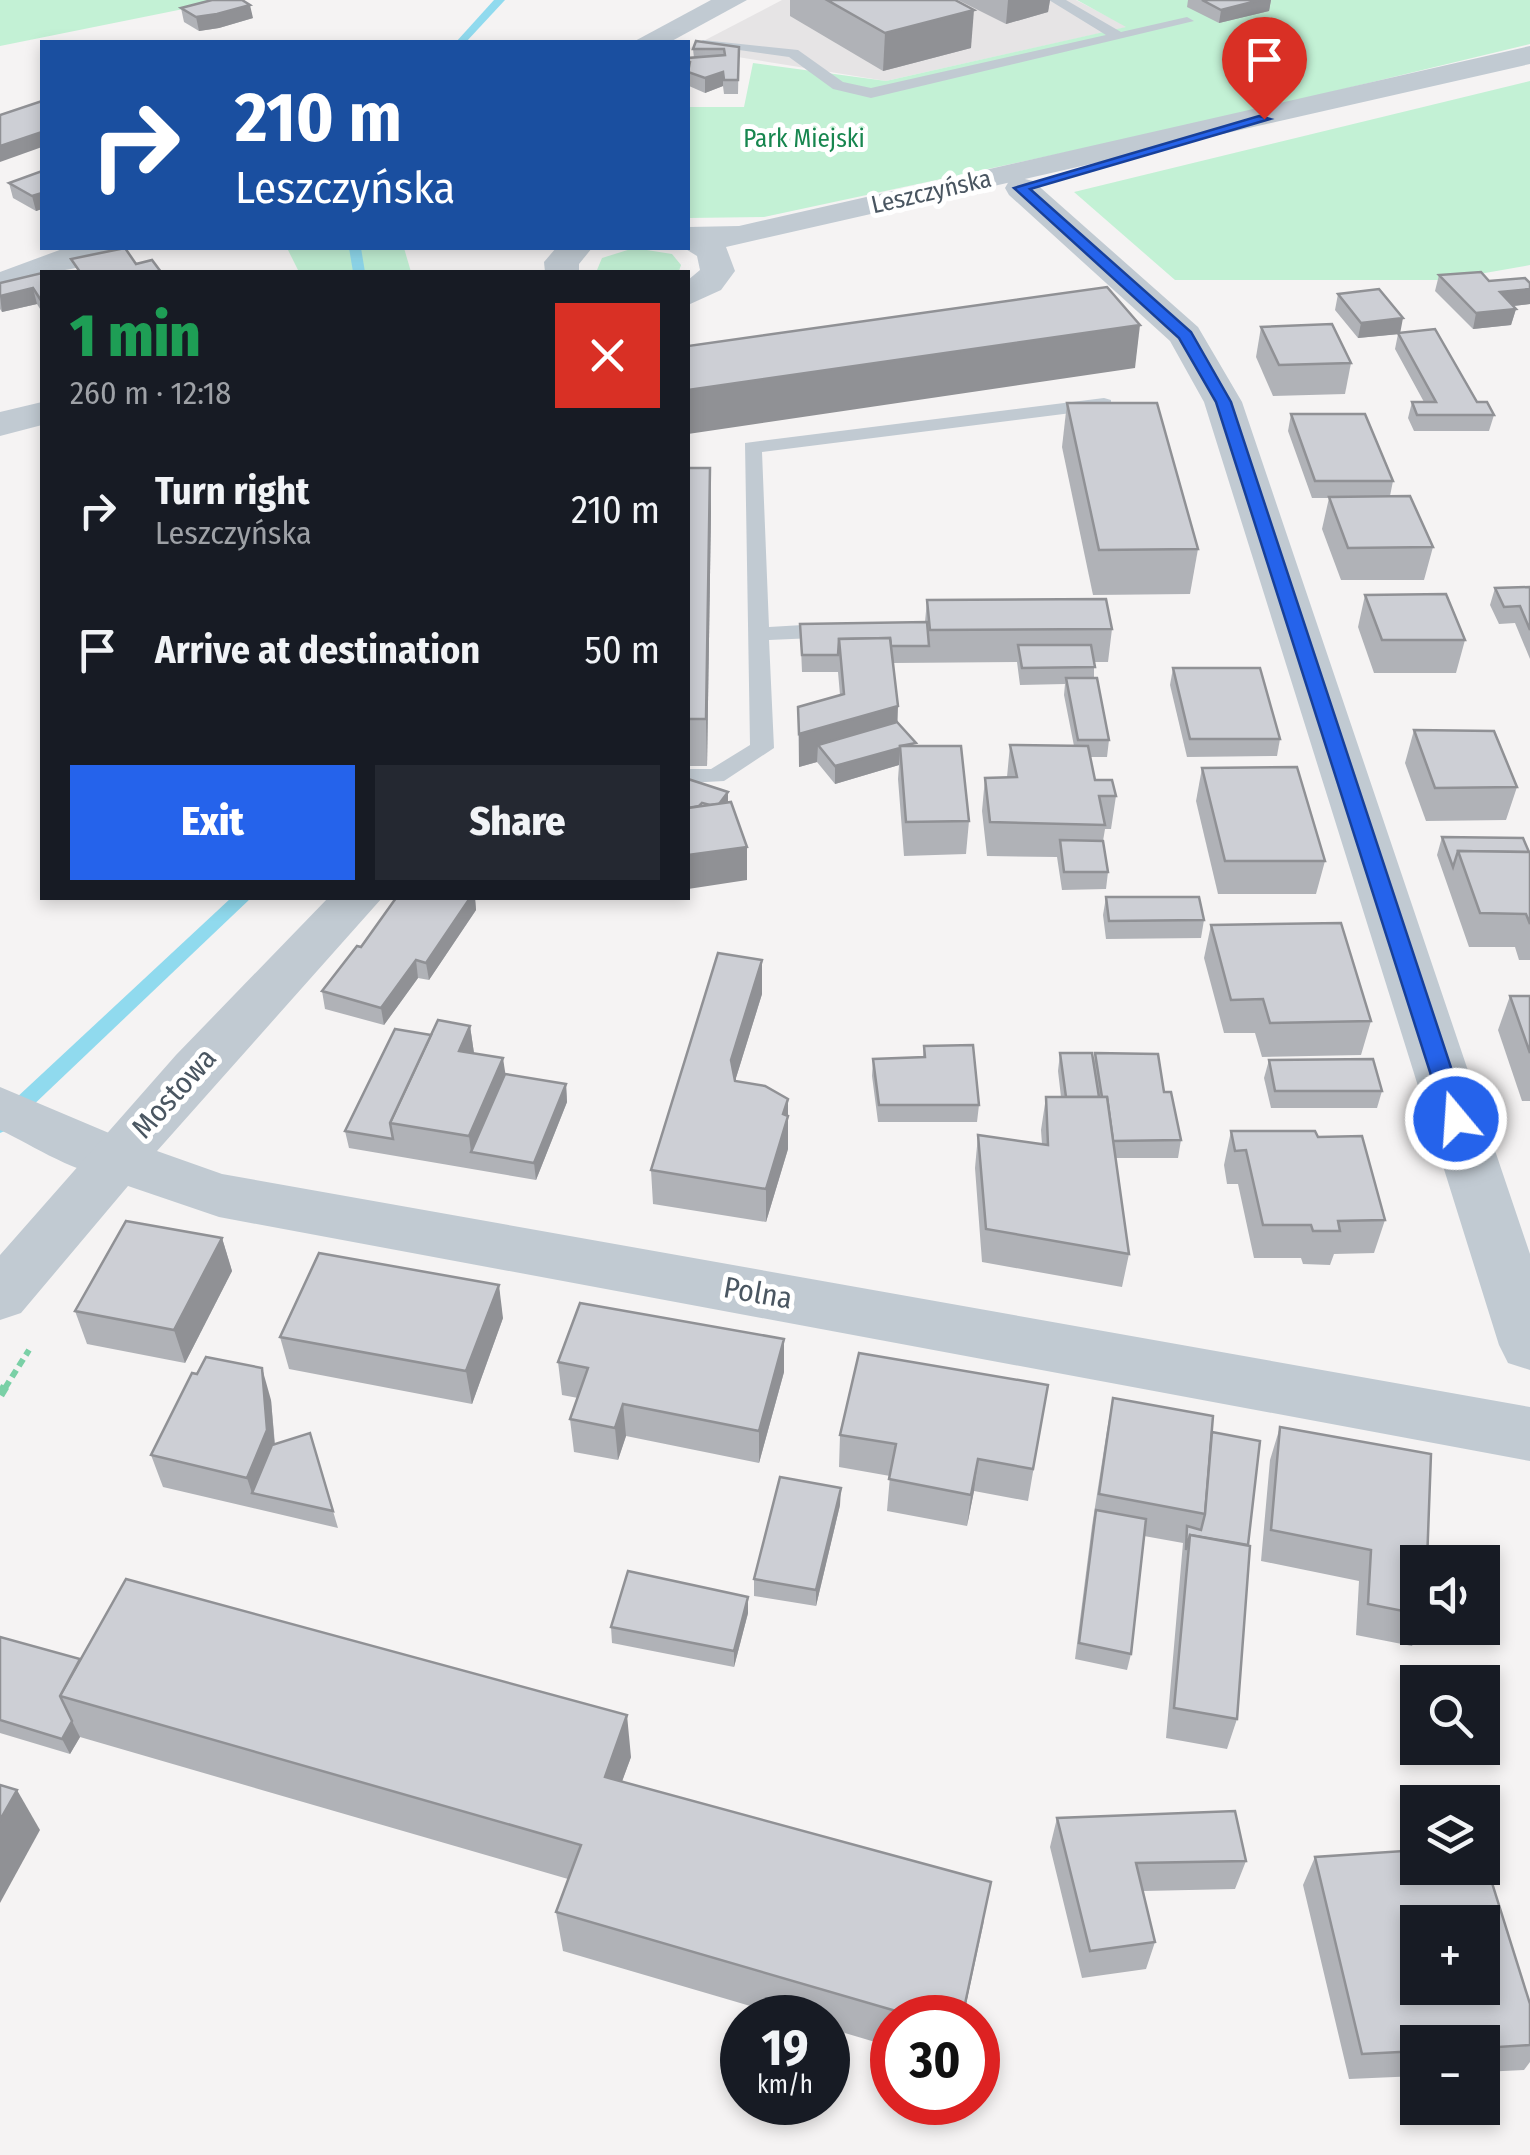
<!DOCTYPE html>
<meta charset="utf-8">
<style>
:root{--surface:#171b24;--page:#242831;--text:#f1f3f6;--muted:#9ea1a6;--accent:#2563eb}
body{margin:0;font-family:"Fira Sans Condensed",sans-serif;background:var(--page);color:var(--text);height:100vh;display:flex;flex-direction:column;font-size:38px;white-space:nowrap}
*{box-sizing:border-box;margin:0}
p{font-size:32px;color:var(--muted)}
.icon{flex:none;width:55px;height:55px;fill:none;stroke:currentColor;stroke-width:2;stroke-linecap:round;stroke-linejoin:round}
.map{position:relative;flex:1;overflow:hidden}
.drawer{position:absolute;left:40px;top:270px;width:650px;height:630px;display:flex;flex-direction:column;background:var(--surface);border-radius:0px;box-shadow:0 5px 15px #0003}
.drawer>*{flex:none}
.guide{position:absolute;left:40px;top:40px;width:650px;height:210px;border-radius:0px;box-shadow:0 5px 15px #0003;background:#1a4fa0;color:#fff;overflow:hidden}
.fabs{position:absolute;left:1400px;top:1545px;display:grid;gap:20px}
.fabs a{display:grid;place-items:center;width:100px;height:100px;border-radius:0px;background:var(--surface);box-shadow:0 5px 15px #0003;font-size:50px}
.speed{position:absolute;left:720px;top:1995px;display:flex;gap:20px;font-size:50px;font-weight:700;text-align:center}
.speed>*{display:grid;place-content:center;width:130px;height:130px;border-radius:50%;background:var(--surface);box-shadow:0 5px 15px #0003;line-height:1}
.speed small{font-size:25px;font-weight:400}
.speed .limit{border:15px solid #d22;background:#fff;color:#111}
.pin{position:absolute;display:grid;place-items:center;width:85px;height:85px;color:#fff;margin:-102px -42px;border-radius:50% 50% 50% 0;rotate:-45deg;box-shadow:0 0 10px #0007}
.pin .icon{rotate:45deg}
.me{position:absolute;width:110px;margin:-55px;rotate:342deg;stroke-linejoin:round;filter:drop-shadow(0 0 8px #0008)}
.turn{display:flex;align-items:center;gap:35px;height:210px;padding:0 30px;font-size:45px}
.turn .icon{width:130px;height:130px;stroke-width:2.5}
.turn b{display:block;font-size:70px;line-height:85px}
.round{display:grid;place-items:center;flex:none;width:105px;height:105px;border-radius:0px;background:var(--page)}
.overview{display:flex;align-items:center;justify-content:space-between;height:170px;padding:0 30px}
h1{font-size:60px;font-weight:800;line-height:75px;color:#1e9e55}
.action{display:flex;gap:20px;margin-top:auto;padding:20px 30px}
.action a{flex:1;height:115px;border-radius:0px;background:var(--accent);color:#fff;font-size:40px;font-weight:800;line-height:115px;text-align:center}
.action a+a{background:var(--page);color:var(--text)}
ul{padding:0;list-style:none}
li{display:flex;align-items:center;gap:30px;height:140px;padding:0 30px}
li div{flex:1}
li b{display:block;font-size:38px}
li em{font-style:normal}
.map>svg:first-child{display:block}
.education{fill:#e6e4e5}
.green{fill:#c3f1d5}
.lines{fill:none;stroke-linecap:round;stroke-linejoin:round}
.stream{fill:#90daee;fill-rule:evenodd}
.path-far1{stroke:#7ad0a6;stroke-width:6;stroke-dasharray:8 5;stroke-linecap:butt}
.path{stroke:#7ad0a6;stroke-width:9;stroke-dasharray:10 6;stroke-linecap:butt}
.service{fill:#c1cad2;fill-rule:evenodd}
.minor{fill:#c1cad2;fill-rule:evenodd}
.tertiary{fill:#c1cad2;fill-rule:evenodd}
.wall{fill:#b0b2b7}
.shaded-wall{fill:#909195}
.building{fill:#cdcfd5;stroke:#909195;stroke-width:2.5;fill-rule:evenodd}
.route{fill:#2563eb;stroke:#184099;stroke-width:2.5}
.labels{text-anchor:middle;stroke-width:10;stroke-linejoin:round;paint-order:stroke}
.far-park-label{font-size:25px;fill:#17864f;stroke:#fff}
.far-street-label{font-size:25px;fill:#4a5661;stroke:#fff}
.street-label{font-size:30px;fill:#4a5661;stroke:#fff}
</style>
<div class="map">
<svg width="1530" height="2155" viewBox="0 0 1530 2155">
<rect width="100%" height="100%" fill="#f5f3f3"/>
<polygon class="education" points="782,0 1076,0 1128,27 886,81 688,49"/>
<g class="green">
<polygon points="0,0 228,0 0,46"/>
<polygon points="1077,0 1530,0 1530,44 1211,121 764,217 688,218 688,107 744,107 753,63 886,81 1126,27"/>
<polygon points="1530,81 1530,265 1525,266 1445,280 1175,280 1074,192"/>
<polygon points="287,248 404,248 411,272 299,272"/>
<polygon points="634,248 672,254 681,265 679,271 597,270 602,258"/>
</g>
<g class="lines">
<g class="stream">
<polygon points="494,0 505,0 466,42 456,42"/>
<polygon points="349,248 361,248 365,272 353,272"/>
<polygon points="231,898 251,898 7,1130 0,1133 0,1113"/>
</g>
<polyline class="path-far1" points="5,1388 29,1350"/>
<polyline class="path" points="0,1395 6,1385"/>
<g class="service">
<polygon points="1049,0 1066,0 1121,32 1187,17 1194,21 871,98 833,89 789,57 696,44 703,40 798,50 843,82 871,88 1106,35"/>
<polygon points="1104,398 1111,400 1111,408 762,452 769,627 837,623 848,630 837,637 769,640 774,748 724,781 688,783 688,769 711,769 750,745 745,443"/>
</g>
<g class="minor">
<polygon points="1021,178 1033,181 1198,327 1242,402 1530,1254 1530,1370 1508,1363 1499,1345 1204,402 1170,341 1009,195 1005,188 1009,181"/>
<path d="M65,248H112C100,266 63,272 42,272V280L0,295V272Z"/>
<path d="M0,1087L135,1144L144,1159L135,1174C93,1187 39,1148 0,1130Z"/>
</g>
<g class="tertiary">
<polygon points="711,0 747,0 670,42 633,42"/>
<polygon points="1530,46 1530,64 726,247 735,271 721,290 688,305 688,280 700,270 697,256 684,248 688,248 688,227 739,226"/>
<polygon points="556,248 592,248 579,264 579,272 545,272 544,262"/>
<polygon points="42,402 42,425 0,436 0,412"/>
<polygon points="328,898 382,898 157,1151 222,1174 1530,1407 1530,1461 219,1217 128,1186 21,1313 0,1320 0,1255 176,1055"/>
</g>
</g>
<g class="wall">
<polygon points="790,0 955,0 971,48 883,71 790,16"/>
<polygon points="958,0 1050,0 1048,12 1006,24"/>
<polygon points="1188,0 1271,0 1269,11 1219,23 1187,7"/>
<polygon points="181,8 253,18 219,28 199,31 184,22"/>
<polygon points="739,47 738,94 724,94 723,86 705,93 689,86 688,58 694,58 693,49"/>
<polygon points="42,171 42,209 36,211 13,198 9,183"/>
<polygon points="42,273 42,312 37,304 2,312 0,309 0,283"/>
<polygon points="1439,275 1489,281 1530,283 1530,304 1513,306 1516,309 1511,325 1473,329 1435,291"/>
<polygon points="1338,294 1400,333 1477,402 1494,415 1489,431 1414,431 1408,418 1412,402 1424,402 1395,349 1398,334 1358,338 1335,310"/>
<polygon points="1261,327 1351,363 1345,394 1273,396 1256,357"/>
<polygon points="1067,403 1198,549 1190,594 1093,595 1062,447"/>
<polygon points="1291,414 1393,481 1390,496 1433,547 1424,580 1341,580 1322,529 1329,498 1312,498 1288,431"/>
<polygon points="688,468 710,468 711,512 707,766 688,766"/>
<polygon points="1530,587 1530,659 1515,623 1499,624 1490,605 1495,588"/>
<polygon points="1365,595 1465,640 1456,673 1374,673 1358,627"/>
<polygon points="927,600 1112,629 1108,662 1094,662 1094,678 1109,740 1107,757 1090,757 1095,780 1116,796 1111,829 1105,829 1103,841 1108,872 1106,889 1062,890 1057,857 987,856 982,811 985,778 1007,777 1010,745 1074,746 1064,695 1065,684 1020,685 1017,662 893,663 897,722 969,821 966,854 904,856 898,779 899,765 835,784 817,762 799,767 798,707 840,695 838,672 802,672 800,624 925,622"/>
<polygon points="1173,668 1280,739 1277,756 1187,757 1170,685"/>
<polygon points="1414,730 1517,787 1506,820 1426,821 1405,763"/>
<polygon points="1202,768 1325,861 1316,894 1218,894 1196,801"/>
<polygon points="1442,837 1530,852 1530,960 1519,960 1515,947 1469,947 1437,855"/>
<polygon points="1106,897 1204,920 1201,938 1106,939 1103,915"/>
<polygon points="396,898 475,898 476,910 429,980 418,978 384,1025 325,1009 322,991 361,947"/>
<polygon points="1211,925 1371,1021 1361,1055 1262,1057 1255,1033 1224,1033 1204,958"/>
<polygon points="762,960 762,994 735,1081 788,1099 788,1149 766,1222 653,1204 651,1170"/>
<polygon points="1510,996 1530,996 1530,1101 1522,1101 1498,1030"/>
<polygon points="470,1026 474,1053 505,1074 566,1084 567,1102 536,1180 349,1148 345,1131 431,1035"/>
<polygon points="924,1046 979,1105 977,1122 878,1122 872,1076 873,1059 923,1057"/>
<polygon points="1060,1053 1094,1061 1095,1053 1164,1092 1181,1140 1178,1158 1116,1158 1129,1254 1122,1287 982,1262 975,1168 978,1135 1042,1144 1041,1130 1046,1097 1061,1097 1058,1071"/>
<polygon points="1269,1060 1382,1091 1377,1108 1271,1108 1264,1078"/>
<polygon points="1231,1131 1318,1137 1385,1220 1374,1253 1334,1254 1330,1265 1303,1264 1301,1258 1254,1258 1238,1184 1227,1184 1224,1165"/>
<polygon points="222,1238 232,1271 185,1363 87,1344 75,1311"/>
<polygon points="503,1318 472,1404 289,1369 280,1337"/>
<polygon points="784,1339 784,1372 759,1463 626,1436 618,1460 574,1452 570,1419 578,1398 562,1395 558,1362"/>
<polygon points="1048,1385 1028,1501 974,1491 967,1526 887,1511 890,1476 839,1467 840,1435"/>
<polygon points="1113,1398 1212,1432 1248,1545 1237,1719 1227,1749 1166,1738 1183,1543 1144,1536 1131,1654 1127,1670 1075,1659 1092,1526 1107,1430"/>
<polygon points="271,1400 275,1444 333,1511 338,1528 163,1487 151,1455"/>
<polygon points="1280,1427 1418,1562 1418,1628 1420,1628 1412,1646 1356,1635 1359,1581 1261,1561 1270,1460"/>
<polygon points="840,1505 816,1606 754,1596 754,1579"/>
<polygon points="748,1613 734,1667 612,1643 611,1627"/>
<polygon points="0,1637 80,1659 631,1757 622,1781 984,1921 963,2018 892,2018 892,2047 828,2028 828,2018 791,2018 563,1951 556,1912 568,1879 80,1737 70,1754 0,1733"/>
<polygon points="1057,1818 1246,1861 1235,1889 1143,1891 1155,1942 1146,1969 1082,1978 1050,1847"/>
<polygon points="1315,1857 1530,2004 1530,2062 1524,2070 1482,2072 1482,2042 1418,2042 1418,2076 1349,2079 1303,1885"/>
</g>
<g class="shaded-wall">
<polygon points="1008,0 1050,0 1048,12 1006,24"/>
<polygon points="1260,0 1271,0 1269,11 1219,23 1221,10"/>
<polygon points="250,5 253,18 219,28 199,31 196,17"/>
<polygon points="974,10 971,48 883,71 885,33"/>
<polygon points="723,72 723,86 705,93 705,78"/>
<polygon points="42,132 42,147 0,162 0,146"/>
<polygon points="42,193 42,209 36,211 32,196"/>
<polygon points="33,288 37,304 2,312 0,296"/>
<polygon points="1530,289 1530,304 1496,308 1500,292"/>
<polygon points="1516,309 1511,325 1473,329 1476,313"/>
<polygon points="1403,318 1400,334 1358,338 1361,323"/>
<polygon points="1140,325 1135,368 688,434 688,390"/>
<polygon points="710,468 711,512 707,766 706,719"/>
<polygon points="898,706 897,739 818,745 817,762 799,767 799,734"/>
<polygon points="900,748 899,765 835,784 835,766"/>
<polygon points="728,792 728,809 717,806"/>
<polygon points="747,847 747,880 688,889 688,855"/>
<polygon points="470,898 475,898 476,910 429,980 426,963"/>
<polygon points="416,960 418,978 384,1025 381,1008"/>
<polygon points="762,960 762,994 731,1094 731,1060"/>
<polygon points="470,1026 475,1060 459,1051"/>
<polygon points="503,1058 508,1091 471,1152 469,1136"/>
<polygon points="566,1084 567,1102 536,1180 534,1163"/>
<polygon points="788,1099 788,1149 766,1222 766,1189 783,1114"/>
<polygon points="222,1238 232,1271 185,1363 174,1330"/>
<polygon points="499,1285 503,1318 472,1404 466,1371"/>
<polygon points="784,1339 784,1372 759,1463 759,1431"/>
<polygon points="262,1368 271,1400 276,1462 252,1493 247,1478"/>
<polygon points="623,1404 626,1436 618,1460 615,1428"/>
<polygon points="978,1459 974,1491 967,1526 971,1495"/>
<polygon points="841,1488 840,1505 816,1606 816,1590"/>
<polygon points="748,1597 748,1613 734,1667 734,1651"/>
<polygon points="627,1715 631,1757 609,1817 605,1777"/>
<polygon points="72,1721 80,1737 70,1754 62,1739"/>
<polygon points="17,1790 40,1830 0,1903 0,1820"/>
<polygon points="991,1882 963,2018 962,2018"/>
</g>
<g class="building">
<polygon points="212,0 242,0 250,5 217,14 196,17 181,8"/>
<polygon points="827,0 955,0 974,10 885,33"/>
<polygon points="1202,0 1260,0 1221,10"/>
<polygon points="696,41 739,47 738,80 724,80 723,72 705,78 688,72 690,62 688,61 688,58 725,55 724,49 693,49"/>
<polygon points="42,101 42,132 0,146 0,115"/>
<polygon points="42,171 42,193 32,196 9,183"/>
<polygon points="125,248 136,264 152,260 161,272 80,272 71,259"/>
<polygon points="1481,272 1489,281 1525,278 1530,283 1530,289 1500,292 1516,309 1476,313 1439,275"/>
<polygon points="42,273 42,302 33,288 0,296 0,283"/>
<polygon points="1107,287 1140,325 688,390 688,346"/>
<polygon points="1379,289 1403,318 1361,323 1338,294"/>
<polygon points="1332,324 1351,363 1279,365 1261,327"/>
<polygon points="1435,329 1477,402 1487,402 1494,415 1417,415 1412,402 1436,402 1398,333"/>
<polygon points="1067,403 1157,403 1198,549 1099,550"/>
<polygon points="1291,414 1365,414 1393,481 1315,481"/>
<polygon points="688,468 710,468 706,719 688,719"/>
<polygon points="1410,496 1433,547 1348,548 1329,497"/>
<polygon points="1530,587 1530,630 1520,606 1504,607 1495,588"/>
<polygon points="1446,594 1465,640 1382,640 1365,595"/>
<polygon points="1106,599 1112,629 930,630 927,600"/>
<polygon points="927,622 929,646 891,646 890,638 839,639 838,655 802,655 800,624"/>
<polygon points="890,638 898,706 799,734 798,707 844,694 839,639"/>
<polygon points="1018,645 1091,645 1095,667 1022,668"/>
<polygon points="1173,668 1260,668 1280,739 1190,739"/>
<polygon points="1066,678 1097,678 1109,740 1078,740"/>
<polygon points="897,722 916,743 900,746 900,748 835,766 818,745"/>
<polygon points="1414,730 1494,731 1517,787 1435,788"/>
<polygon points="1010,745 1088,746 1095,780 1112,780 1116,796 1099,796 1105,825 990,822 985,778 1017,777"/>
<polygon points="900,746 961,746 969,821 906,822"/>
<polygon points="1297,767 1325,861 1225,861 1202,768"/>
<polygon points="688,779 728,792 719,804 710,805 702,803 699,806 688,808"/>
<polygon points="731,802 747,847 688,855 688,808"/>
<polygon points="1442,837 1523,838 1529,852 1458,851 1453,867"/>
<polygon points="1060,840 1103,841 1108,872 1064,872"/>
<polygon points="1458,851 1530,852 1530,924 1526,914 1480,913"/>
<polygon points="1106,897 1199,897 1204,920 1109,921"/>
<polygon points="396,898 470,898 426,963 416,960 381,1008 322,991 357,946 361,947"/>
<polygon points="1341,923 1371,1021 1270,1023 1263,999 1231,1000 1211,925"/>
<polygon points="718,953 762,960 731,1060 735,1081 765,1086 788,1099 783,1114 788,1116 766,1189 651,1170"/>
<polygon points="1510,996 1530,996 1530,1053"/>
<polygon points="438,1020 470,1026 459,1051 503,1058 469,1136 390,1123"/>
<polygon points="395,1029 431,1035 390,1123 393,1139 345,1131"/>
<polygon points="973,1045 979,1105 879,1105 873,1059 925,1057 924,1046"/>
<polygon points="1060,1053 1092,1053 1099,1097 1066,1097"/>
<polygon points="1095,1053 1158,1054 1164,1092 1171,1092 1181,1140 1113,1141 1107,1097 1102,1097"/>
<polygon points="1373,1059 1382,1091 1275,1091 1269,1060"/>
<polygon points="505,1074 566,1084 534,1163 471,1152"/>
<polygon points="1046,1097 1107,1097 1129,1254 986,1229 978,1135 1048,1145"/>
<polygon points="1231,1131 1315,1131 1318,1137 1362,1136 1385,1220 1338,1221 1340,1231 1313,1231 1311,1225 1263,1225 1246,1150 1235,1151"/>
<polygon points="126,1221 222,1238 174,1330 75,1311"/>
<polygon points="319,1253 499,1285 466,1371 280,1337"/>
<polygon points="580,1303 784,1339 759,1431 623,1404 615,1428 570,1419 588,1368 558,1362"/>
<polygon points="859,1353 1048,1385 1033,1469 978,1459 971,1495 889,1479 896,1444 840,1435"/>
<polygon points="206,1357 262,1368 267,1430 247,1478 151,1455 192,1373 197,1374"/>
<polygon points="1113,1398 1213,1416 1205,1514 1099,1494"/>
<polygon points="1280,1427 1431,1454 1427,1562 1418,1562 1418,1614 1368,1604 1371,1550 1271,1530"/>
<polygon points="1212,1432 1260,1441 1248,1545 1190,1535 1186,1550 1187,1526 1201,1530 1205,1514"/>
<polygon points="310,1433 333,1511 252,1493 272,1445"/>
<polygon points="780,1477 841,1488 816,1590 754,1579"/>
<polygon points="1096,1510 1146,1519 1131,1654 1079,1643"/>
<polygon points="1190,1535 1250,1546 1237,1719 1174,1708"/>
<polygon points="628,1571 748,1597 734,1651 611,1627"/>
<polygon points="126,1579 627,1715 605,1777 991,1882 962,2018 920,2018 556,1912 581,1845 60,1696"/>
<polygon points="0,1637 80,1659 60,1696 72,1721 62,1739 0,1720"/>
<polygon points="0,1785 17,1790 0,1820"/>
<polygon points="1235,1811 1246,1861 1136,1863 1155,1942 1090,1951 1057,1818"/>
<path d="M1418,1850V1868H1482V1851L1530,2004V2045L1482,2048V2042H1418V2051L1362,2054L1315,1857ZM1418,1922H1482V1988H1418Z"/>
</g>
<polygon class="route" points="1259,116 1270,119 1030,189 1191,332 1231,402 1468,1119 1456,1127 1445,1119 1216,402 1179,338 1014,188"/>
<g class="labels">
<g class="far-park-label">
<text x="804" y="147">Park Miejski</text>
</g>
<g class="far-street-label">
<text transform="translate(931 191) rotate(-13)" y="9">Leszczyńska</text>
</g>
<g class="street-label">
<text transform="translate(174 1093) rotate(-48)" y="10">Mostowa</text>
<text transform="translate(758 1293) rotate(10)" y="10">Polna</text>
</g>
</g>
</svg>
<div class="fabs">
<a><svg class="icon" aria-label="sound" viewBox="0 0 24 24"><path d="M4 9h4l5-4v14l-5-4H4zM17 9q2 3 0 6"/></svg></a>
<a><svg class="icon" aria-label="search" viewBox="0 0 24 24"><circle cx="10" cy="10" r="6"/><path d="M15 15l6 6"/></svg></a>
<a><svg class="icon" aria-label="layers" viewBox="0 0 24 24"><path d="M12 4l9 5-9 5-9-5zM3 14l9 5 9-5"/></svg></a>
<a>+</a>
<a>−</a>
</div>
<div class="speed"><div>19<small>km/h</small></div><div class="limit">30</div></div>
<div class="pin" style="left:1264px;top:119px;background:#d93025"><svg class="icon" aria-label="arrive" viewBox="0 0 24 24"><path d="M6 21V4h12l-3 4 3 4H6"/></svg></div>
<svg class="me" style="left:1456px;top:1119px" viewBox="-20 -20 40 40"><circle r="17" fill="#2563eb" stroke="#fff" stroke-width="3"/><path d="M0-11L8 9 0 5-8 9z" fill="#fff"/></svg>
<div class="guide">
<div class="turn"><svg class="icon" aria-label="right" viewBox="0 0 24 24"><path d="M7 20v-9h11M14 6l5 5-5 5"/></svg><div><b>210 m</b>Leszczyńska</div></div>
</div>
<section class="drawer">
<div class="overview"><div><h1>1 min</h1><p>260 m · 12:18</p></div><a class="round" style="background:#d93025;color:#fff"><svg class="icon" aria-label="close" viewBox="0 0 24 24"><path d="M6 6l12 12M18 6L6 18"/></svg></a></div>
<ul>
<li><svg class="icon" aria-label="right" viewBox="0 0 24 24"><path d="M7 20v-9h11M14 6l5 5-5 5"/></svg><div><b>Turn right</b><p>Leszczyńska</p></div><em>210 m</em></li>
<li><svg class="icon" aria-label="arrive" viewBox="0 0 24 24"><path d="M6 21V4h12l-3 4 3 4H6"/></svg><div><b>Arrive at destination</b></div><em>50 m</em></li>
</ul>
<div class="action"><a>Exit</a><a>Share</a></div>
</section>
</div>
